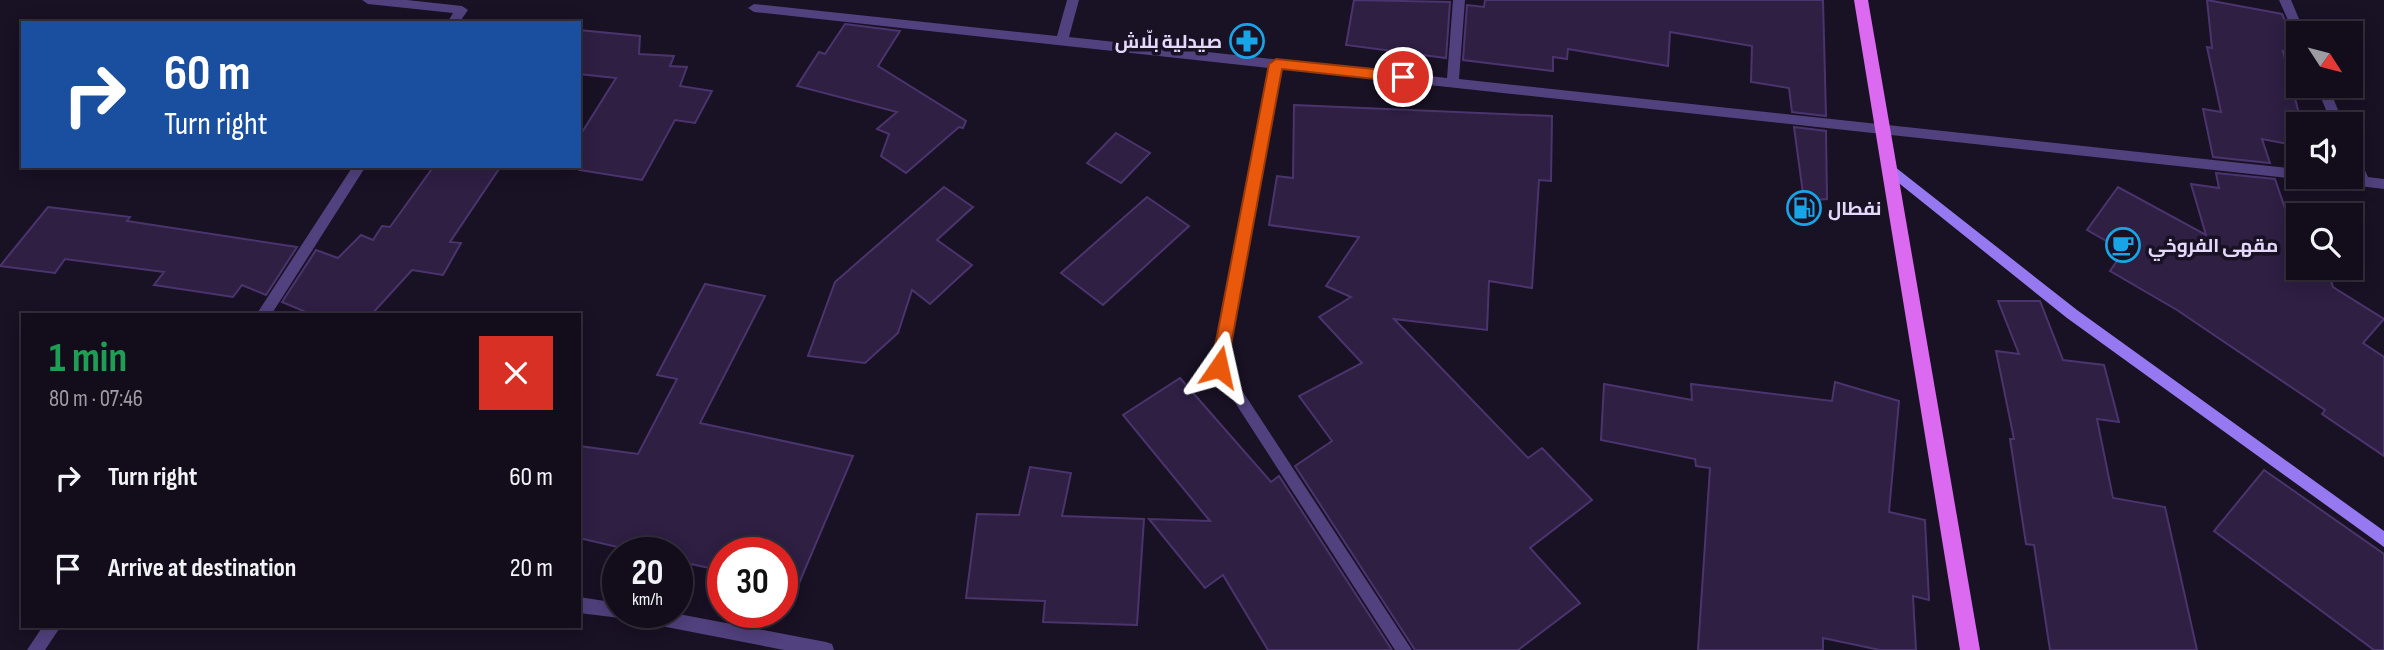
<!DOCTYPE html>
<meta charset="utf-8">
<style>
:root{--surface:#130d1b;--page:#1c1624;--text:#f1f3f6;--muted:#9d9ca3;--line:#322d3a}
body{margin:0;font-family:"Sofia Sans Condensed",Cairo,sans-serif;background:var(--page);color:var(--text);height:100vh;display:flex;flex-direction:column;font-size:26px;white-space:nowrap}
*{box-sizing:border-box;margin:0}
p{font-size:23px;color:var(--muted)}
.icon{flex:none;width:38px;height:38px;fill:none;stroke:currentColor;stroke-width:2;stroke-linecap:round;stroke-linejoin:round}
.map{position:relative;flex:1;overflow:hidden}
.sheet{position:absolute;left:21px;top:313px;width:560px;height:315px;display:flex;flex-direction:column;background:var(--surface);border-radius:0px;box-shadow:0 4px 18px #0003,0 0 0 2px var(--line)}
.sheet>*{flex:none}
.top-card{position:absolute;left:21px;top:21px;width:560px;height:147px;border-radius:0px;box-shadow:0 4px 18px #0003,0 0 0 2px var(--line);background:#1a4fa0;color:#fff;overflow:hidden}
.needle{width:46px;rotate:126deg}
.controls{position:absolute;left:2286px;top:21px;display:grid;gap:14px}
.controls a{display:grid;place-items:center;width:77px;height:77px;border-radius:0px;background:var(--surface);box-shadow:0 4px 18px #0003,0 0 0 2px var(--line);font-size:35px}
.speed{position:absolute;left:602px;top:537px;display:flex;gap:14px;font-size:35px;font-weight:700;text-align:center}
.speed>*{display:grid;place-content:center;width:91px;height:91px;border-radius:50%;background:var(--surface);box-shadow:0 4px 18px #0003,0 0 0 2px var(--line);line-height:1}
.speed small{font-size:18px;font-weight:400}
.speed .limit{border:10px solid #d22;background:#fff;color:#111}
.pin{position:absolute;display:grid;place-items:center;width:60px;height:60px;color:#fff;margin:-30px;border:4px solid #fff;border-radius:50%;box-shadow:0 2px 7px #0007}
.me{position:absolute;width:77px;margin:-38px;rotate:11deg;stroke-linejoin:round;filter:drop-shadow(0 0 5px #0008)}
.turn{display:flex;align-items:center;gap:24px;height:147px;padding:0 28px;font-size:32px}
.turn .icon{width:91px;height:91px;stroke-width:2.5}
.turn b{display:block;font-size:49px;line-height:60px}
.round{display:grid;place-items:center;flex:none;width:74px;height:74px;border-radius:0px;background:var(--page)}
.summary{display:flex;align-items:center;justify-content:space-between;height:119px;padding:0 28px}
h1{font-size:42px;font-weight:700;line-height:52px;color:#1e9e55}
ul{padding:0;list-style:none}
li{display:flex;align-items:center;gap:21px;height:91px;padding:0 28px}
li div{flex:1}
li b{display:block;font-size:26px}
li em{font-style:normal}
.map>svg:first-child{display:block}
.building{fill:#2e1f43;stroke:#4b346d;stroke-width:2}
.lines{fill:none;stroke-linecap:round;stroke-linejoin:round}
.street{fill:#51417e;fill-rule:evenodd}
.secondary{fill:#9679f1;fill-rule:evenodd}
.primary{fill:#db6af0;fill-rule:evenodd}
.route{fill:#ea580c;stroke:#983908;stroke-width:2}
.labels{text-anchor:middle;stroke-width:7;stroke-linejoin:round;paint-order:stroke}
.poi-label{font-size:19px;font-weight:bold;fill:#e4d8fb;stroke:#191124;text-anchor:start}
</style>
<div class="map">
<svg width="2384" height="650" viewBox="0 0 2384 650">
<rect width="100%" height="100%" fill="#191124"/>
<g class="building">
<polygon points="1354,0 1450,2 1446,58 1346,45"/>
<polygon points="1485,0 1823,0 1826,116 1792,112 1789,88 1751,82 1752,46 1670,32 1668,66 1568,49 1567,59 1553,57 1553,71 1463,60 1467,5 1484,7"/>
<polygon points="2207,0 2282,14 2288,27 2292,53 2283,51 2298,110 2298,146 2262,139 2270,163 2213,157 2203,109 2221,112 2207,47 2212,48"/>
<polygon points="845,24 900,31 878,66 966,121 963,128 959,127 906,173 881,156 889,134 877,129 897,112 797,86 819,52 825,54"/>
<polygon points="579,30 640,36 639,54 674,56 670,66 687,67 680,86 712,91 695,123 675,120 642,180 579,170 579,137 616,78 579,74"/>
<polygon points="1294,105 1552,116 1551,181 1539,180 1532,288 1489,281 1487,330 1394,319 1528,458 1542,448 1592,500 1530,548 1580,603 1518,650 1415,650 1295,466 1332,441 1299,396 1362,363 1319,317 1351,297 1326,286 1359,237 1269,225 1277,176 1293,178"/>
<polygon points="1794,127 1826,131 1827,199 1804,201"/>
<polygon points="1116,133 1150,153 1121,183 1087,163"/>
<polygon points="434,166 501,166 450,242 461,243 443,275 412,270 371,315 313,315 282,302 316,250 338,258 361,235 373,240 382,226 390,227"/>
<polygon points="2216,173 2275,179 2298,247 2298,268 2327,268 2333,287 2384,319 2363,343 2384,357 2384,456 2322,414 2325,410 2177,310 2110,271 2124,251 2087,230 2118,187 2206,235 2191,184 2219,188"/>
<polygon points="944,187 973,207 937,240 972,265 930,304 912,290 898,333 865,363 808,356 835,282"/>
<polygon points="1147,197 1189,226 1103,305 1061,273"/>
<polygon points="48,207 130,217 127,221 297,247 266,295 242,285 233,297 154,285 164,272 65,259 55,273 0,266"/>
<polygon points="705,284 765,296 700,423 853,456 797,588 782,585 782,553 723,553 723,571 677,561 677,553 643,553 579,538 579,446 638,454 677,379 657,375"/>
<polygon points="1998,301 2040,301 2063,360 2104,365 2119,422 2097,419 2113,498 2165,507 2197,650 2050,650 2034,545 2026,544 2010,439 2014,439 1996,351 2019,354"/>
<polygon points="1180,378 1271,482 1279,476 1392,650 1268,650 1223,575 1205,588 1149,519 1210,521 1123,415"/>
<polygon points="1835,382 1899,401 1889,512 1925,520 1929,600 1913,596 1916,650 1880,650 1823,638 1823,650 1698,650 1710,468 1696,466 1695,459 1601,440 1604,384 1692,400 1691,384 1832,401"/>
<polygon points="1030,467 1071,473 1062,516 1144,519 1137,625 1043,622 1045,601 966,598 977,514 1019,515"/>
<polygon points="2264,470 2384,554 2384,650 2374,650 2214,531"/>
</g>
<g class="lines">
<g class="street">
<polygon points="362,0 407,0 462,6 468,10 459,23 447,23 453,13 368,4"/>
<polygon points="1067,0 1079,0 1069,37 1447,78 1453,0 1465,0 1459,79 2298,169 2298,177 2303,177 2298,179 1281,69 1226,366 1412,650 1395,650 1212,367 1269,68 754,12 748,8 754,4 1057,36"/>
<polygon points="2279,0 2291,0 2305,33 2298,33 2298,37 2295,36"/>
<polygon points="2316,86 2328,86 2344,124 2332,124"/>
<polygon points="2350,147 2355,149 2368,177 2384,179 2384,189 2317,181 2316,177 2354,176 2350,167"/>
<polygon points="353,166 366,166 271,315 256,315"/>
<polygon points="579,597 618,603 618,612 668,612 826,642 832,644 834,650 784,650 620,618 579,613"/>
<polygon points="43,626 61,626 45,650 27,650"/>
</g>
<polygon class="secondary" points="1890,163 2077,310 2384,531 2384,547 2067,318 1885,172 1884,168 1885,164"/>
<polygon class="primary" points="1854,0 1868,0 1980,650 1960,650"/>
</g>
<polygon class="route" points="1276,59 1403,72 1410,77 1403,82 1282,69 1227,367 1219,374 1211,367 1269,64"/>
<defs>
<g id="pharmacy-ring" transform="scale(1.75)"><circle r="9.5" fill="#191124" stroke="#18a5e7" stroke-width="1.5"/><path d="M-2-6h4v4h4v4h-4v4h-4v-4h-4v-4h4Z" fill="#18a5e7"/></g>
<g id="fuel-ring" transform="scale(1.75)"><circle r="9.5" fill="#191124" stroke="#18a5e7" stroke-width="1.5"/><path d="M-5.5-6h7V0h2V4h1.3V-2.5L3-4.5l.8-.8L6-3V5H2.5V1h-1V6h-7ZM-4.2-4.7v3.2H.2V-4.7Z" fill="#18a5e7"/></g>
<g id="cafe-ring" transform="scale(1.75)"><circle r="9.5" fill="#191124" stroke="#18a5e7" stroke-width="1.5"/><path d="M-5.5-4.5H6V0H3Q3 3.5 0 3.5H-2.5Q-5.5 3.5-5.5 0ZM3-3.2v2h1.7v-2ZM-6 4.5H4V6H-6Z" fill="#18a5e7"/></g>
</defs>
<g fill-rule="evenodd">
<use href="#pharmacy-ring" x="1247" y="41"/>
<use href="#fuel-ring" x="1804" y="208"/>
<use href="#cafe-ring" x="2123" y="245"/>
</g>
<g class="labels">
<g class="poi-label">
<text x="1222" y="48" text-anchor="end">صيدلية بلّاش</text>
<text x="1828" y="215">نفطال</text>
<text x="2148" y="252">مقهى الفروخي</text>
</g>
</g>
</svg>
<div class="controls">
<a><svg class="needle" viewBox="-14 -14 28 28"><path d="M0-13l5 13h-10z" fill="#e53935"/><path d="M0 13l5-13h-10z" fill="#9d9ca3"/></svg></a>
<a><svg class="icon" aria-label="sound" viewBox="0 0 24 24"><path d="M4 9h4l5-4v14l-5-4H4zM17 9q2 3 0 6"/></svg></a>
<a><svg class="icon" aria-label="search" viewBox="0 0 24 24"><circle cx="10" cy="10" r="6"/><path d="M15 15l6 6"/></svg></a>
</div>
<div class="speed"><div>20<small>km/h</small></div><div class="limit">30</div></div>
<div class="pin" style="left:1403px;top:77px;background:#d93025"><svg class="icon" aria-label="arrive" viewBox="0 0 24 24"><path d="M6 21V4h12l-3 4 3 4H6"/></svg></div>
<svg class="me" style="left:1219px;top:367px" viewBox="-20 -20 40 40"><path d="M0-17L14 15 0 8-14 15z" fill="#ea580c" stroke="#fff" stroke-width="4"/></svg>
<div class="top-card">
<div class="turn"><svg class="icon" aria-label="right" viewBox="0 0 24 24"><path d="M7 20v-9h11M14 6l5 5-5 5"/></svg><div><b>60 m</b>Turn right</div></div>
</div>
<section class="sheet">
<div class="summary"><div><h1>1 min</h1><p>80 m · 07:46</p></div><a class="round" style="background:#d93025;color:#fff"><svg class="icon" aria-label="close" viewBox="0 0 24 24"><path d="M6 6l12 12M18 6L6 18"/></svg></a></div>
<ul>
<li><svg class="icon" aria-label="right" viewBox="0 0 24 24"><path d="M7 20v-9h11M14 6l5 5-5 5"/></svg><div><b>Turn right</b></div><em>60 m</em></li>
<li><svg class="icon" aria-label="arrive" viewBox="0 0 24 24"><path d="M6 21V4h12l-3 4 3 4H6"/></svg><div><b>Arrive at destination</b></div><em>20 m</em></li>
</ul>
</section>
</div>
